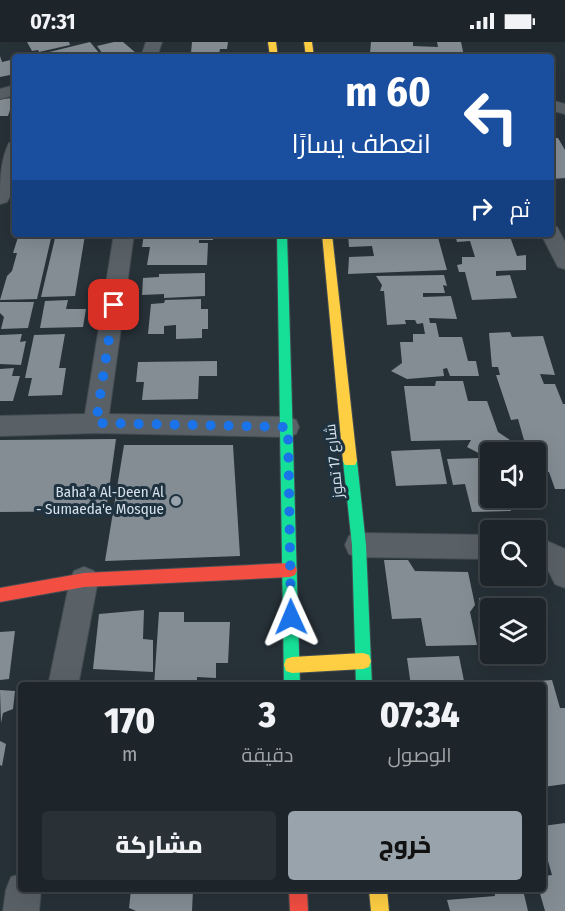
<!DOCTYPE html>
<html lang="ar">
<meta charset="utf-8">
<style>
:root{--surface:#1d252a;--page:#2a3136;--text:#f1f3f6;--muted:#a0a5a8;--line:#3b4247;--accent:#98a3ab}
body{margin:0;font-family:"Fira Sans Condensed",Cairo,sans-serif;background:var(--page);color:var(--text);direction:rtl;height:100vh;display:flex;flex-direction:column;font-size:22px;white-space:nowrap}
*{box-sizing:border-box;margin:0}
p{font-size:20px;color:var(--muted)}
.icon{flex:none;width:33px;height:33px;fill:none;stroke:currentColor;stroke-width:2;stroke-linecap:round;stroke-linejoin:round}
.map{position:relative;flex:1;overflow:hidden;direction:ltr}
.sheet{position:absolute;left:18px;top:640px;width:528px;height:210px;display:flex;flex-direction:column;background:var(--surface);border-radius:6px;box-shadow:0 6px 24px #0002,0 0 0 2px var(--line);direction:rtl}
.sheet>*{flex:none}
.top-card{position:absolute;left:12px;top:12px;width:542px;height:183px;border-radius:6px;box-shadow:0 6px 24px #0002,0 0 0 2px var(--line);direction:rtl;background:#1a4fa0;color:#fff;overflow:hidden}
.buttons{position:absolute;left:480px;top:400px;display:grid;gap:12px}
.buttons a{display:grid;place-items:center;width:66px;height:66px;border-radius:6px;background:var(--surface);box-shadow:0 6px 24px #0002,0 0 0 2px var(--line);font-size:30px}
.pin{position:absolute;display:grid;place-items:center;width:51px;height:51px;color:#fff;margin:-26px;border-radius:12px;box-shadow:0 3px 9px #0006}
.me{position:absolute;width:66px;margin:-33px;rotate:359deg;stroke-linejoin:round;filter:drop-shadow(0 0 4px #0008)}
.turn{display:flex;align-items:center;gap:21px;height:126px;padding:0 24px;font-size:27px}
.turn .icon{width:78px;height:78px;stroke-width:2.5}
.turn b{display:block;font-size:42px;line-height:51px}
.then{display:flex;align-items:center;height:57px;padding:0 24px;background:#0003;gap:12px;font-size:22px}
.eta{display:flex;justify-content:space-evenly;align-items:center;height:102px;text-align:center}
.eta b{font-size:36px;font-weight:800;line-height:42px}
.primary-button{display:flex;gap:12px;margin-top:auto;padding:12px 24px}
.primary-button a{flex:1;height:69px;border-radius:6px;background:var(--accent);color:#111;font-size:24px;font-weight:800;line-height:69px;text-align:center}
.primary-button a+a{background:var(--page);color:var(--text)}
.status{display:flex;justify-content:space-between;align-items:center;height:42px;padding:0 30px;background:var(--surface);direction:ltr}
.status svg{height:16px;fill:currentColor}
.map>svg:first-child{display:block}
.building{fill:#848d94}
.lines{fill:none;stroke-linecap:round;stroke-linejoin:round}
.street-casing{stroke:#444d53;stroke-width:2}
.fast-casing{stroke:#444d53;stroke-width:2}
.slow-casing{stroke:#444d53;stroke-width:2}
.jam-casing{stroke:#444d53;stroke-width:2}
.street{fill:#596167;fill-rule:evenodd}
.fast{fill:#16e098;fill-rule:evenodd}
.slow{fill:#ffcf43;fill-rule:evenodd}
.jam{fill:#f24e42;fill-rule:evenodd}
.route{stroke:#1a73e8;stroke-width:10;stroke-dasharray:0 18}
.poi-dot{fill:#98a3ab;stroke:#1f3240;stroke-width:2}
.labels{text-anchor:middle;stroke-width:6;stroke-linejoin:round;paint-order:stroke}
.street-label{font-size:15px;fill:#d5e0e9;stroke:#1f3240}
.poi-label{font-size:15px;fill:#d5e0e9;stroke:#1f3240;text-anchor:end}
</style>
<div class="status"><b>07:31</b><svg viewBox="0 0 49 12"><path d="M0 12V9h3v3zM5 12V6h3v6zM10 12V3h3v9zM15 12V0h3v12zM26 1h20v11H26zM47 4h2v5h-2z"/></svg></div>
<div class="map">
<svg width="565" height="869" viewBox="0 0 565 869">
<rect width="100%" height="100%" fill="#273138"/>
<g class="building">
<polygon points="27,0 69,0 70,3 39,10 38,8 32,9"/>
<polygon points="90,0 100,12 87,15 42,15 41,12"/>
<polygon points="114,0 123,0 136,11 120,15 105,15 97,4"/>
<polygon points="192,0 228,0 227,7 220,7 219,12 229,12 229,15 187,15 187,11 191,11"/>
<polygon points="371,0 413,0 413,4 438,5 437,0 461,0 464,14 387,15 385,12 370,11"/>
<polygon points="0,14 2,20 15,17 15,32 0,35"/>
<polygon points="14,56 8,74 0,74 0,57"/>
<polygon points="550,96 558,96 565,108 565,136 553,137 550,133"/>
<polygon points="19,192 52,192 37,257 0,258 7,234 12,229 17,211 13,211"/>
<polygon points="56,192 85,193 75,254 41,255"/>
<polygon points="144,192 213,192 213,198 199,198 199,201 208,201 207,223 147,223 150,205 142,205"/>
<polygon points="348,192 437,192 447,228 348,232 349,215 374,214 372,204 349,205"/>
<polygon points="455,192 509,192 517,214 526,213 526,228 496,229 496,234 510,233 517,256 472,258 465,230 459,230 457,223 462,222 462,215 475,215 470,199 457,200"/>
<polygon points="205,231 205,254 164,256 164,252 142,253 143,236 159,235 159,232"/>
<polygon points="444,233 447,244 443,243 445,251 423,251 423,255 451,254 457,277 429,276 430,281 436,281 439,295 462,295 468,319 476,319 479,334 450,334 447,326 443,327 444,334 407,337 391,329 402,321 400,300 413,300 413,292 425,292 423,281 417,282 415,278 405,278 406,282 387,283 384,249 380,249 382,243 376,234"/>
<polygon points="201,257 201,267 208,267 208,287 202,287 202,296 176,297 176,283 164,284 164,292 148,292 151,262 164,261 165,258"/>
<polygon points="68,258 66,267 86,267 83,285 40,286 45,259"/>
<polygon points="0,260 34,260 28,286 1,287 4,275 0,271"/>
<polygon points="510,290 512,295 543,294 555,333 540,332 544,342 555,342 563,362 565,362 565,447 555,447 549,430 543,430 536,417 536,414 539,413 536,399 524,398 518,377 511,378 496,333 500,333 498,325 492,325 489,291"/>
<polygon points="22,292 20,300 26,299 21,323 0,322 0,293"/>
<polygon points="65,292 59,326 66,326 62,353 28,354 32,336 25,336 34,293"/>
<polygon points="217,319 217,334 199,334 198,357 142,358 144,340 136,340 138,320"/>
<polygon points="14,326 12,334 20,334 13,359 0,359 0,327"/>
<polygon points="436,339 463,339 468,359 487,359 498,390 519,404 514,411 490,411 490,417 467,405 471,398 411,399 404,344 435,344"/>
<polygon points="116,397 106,469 0,470 0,398"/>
<polygon points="124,403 233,403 240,514 105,519"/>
<polygon points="440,407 447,442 396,444 391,409"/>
<polygon points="480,416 482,425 490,425 490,456 508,456 511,469 472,470 465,442 453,443 447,417"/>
<polygon points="384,518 408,518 415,529 468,530 475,563 470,570 477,603 426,604 421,576 392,577"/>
<polygon points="498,555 501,567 490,567 490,604 479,556"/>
<polygon points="144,568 143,597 153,598 153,630 93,627 99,572"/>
<polygon points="159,570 184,570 184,580 230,580 228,621 216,621 216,636 197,635 197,644 154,644"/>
<polygon points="15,589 9,637 0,638 0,590"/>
<polygon points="459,614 465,644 411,644 407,616"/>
<polygon points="552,638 560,666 565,666 565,742 543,745 543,644 498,642"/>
<polygon points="0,648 15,649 13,667 3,671 1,681"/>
<polygon points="0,699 6,702 2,724 0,723"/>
<polygon points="565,781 565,869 545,869 539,848 543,848 543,834 552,833 543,801 543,784"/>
<polygon points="131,848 193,848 192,869 136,869 129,866"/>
<polygon points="494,848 523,848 528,869 450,869 447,858 495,854"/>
</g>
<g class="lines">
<g class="street-casing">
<g id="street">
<polygon points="146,0 162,0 157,15 141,15"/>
<polygon points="15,43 15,53 0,57 0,47"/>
<polygon points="550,58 565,62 565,72 550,68"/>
<path d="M15,100C15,120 18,143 7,160L0,162C0,142 0,119 9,101Z"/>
<polygon points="550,184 557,185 565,200 565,227 558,225 541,192 550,192"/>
<polygon points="114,192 134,192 109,372 287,375 296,378 299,385 296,392 287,395 96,391 0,394 0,374 85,372"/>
<polygon points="359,491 490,493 490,517 359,515 349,512 345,503 349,494"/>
<polygon points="536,494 565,507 565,546 555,542 547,526 536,520"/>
<polygon points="84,525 94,529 98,538 78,644 48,644 70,538 74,529"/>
<polygon points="21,832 21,848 41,848 39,869 3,869 6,848 11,835"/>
</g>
</g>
<g class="fast-casing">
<g id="fast">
<polygon points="277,192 287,192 300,644 284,644"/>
<polygon points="350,413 355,415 357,419 366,503 372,644 356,644 352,503 343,419 345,415"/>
</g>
</g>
<g class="slow-casing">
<g id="slow">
<polygon points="268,0 276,0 278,15 270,15"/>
<polygon points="304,0 312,0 314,15 306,15"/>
<polygon points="322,192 332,192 357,419 355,423 345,423 343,419"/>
<polygon points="363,611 369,613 371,619 369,625 363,627 292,631 286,629 284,623 286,617 292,615"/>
<polygon points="369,848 387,848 389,869 371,869"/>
</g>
</g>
<g class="jam-casing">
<g id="jam">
<polygon points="290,521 295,523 297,528 295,533 290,535 84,545 0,560 0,546 84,531"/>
<polygon points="289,848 307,848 308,869 290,869"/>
</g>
</g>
<use href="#street" class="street"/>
<use href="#fast" class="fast"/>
<use href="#slow" class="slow"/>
<use href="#jam" class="jam"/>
</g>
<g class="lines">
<polyline class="route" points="114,263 96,381 288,385 291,575"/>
</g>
<circle class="poi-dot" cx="176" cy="459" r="6"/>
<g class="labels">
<g class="street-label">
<text transform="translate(334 419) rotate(-96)" y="5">شارع 17 تموز</text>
</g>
<g class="poi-label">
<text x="164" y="455">Baha'a Al-Deen Al<tspan x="164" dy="17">- Sumaeda'e Mosque</tspan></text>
</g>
</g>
</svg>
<div class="buttons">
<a><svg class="icon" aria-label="sound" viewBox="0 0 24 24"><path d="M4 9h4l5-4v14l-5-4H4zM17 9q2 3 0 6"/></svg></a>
<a><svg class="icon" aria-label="search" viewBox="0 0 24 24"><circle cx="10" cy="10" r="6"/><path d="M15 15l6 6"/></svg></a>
<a><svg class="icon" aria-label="layers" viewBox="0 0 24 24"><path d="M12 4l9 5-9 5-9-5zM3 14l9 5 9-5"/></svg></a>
</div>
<div class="pin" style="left:114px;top:263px;background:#d93025"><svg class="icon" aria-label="arrive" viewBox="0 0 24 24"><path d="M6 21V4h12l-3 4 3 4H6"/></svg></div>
<svg class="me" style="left:291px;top:575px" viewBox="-20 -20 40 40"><path d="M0-17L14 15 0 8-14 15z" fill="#1a73e8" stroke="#fff" stroke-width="4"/></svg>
<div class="top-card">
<div class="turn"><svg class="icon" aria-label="left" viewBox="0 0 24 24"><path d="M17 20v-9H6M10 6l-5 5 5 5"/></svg><div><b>60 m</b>انعطف يسارًا</div></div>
<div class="then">ثم<svg class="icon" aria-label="right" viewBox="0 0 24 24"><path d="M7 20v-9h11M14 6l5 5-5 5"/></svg></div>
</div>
<section class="sheet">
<div class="eta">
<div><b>07:34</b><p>الوصول</p></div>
<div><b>3</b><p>دقيقة</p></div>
<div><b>170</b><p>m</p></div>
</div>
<div class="primary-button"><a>خروج</a><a>مشاركة</a></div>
</section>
</div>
